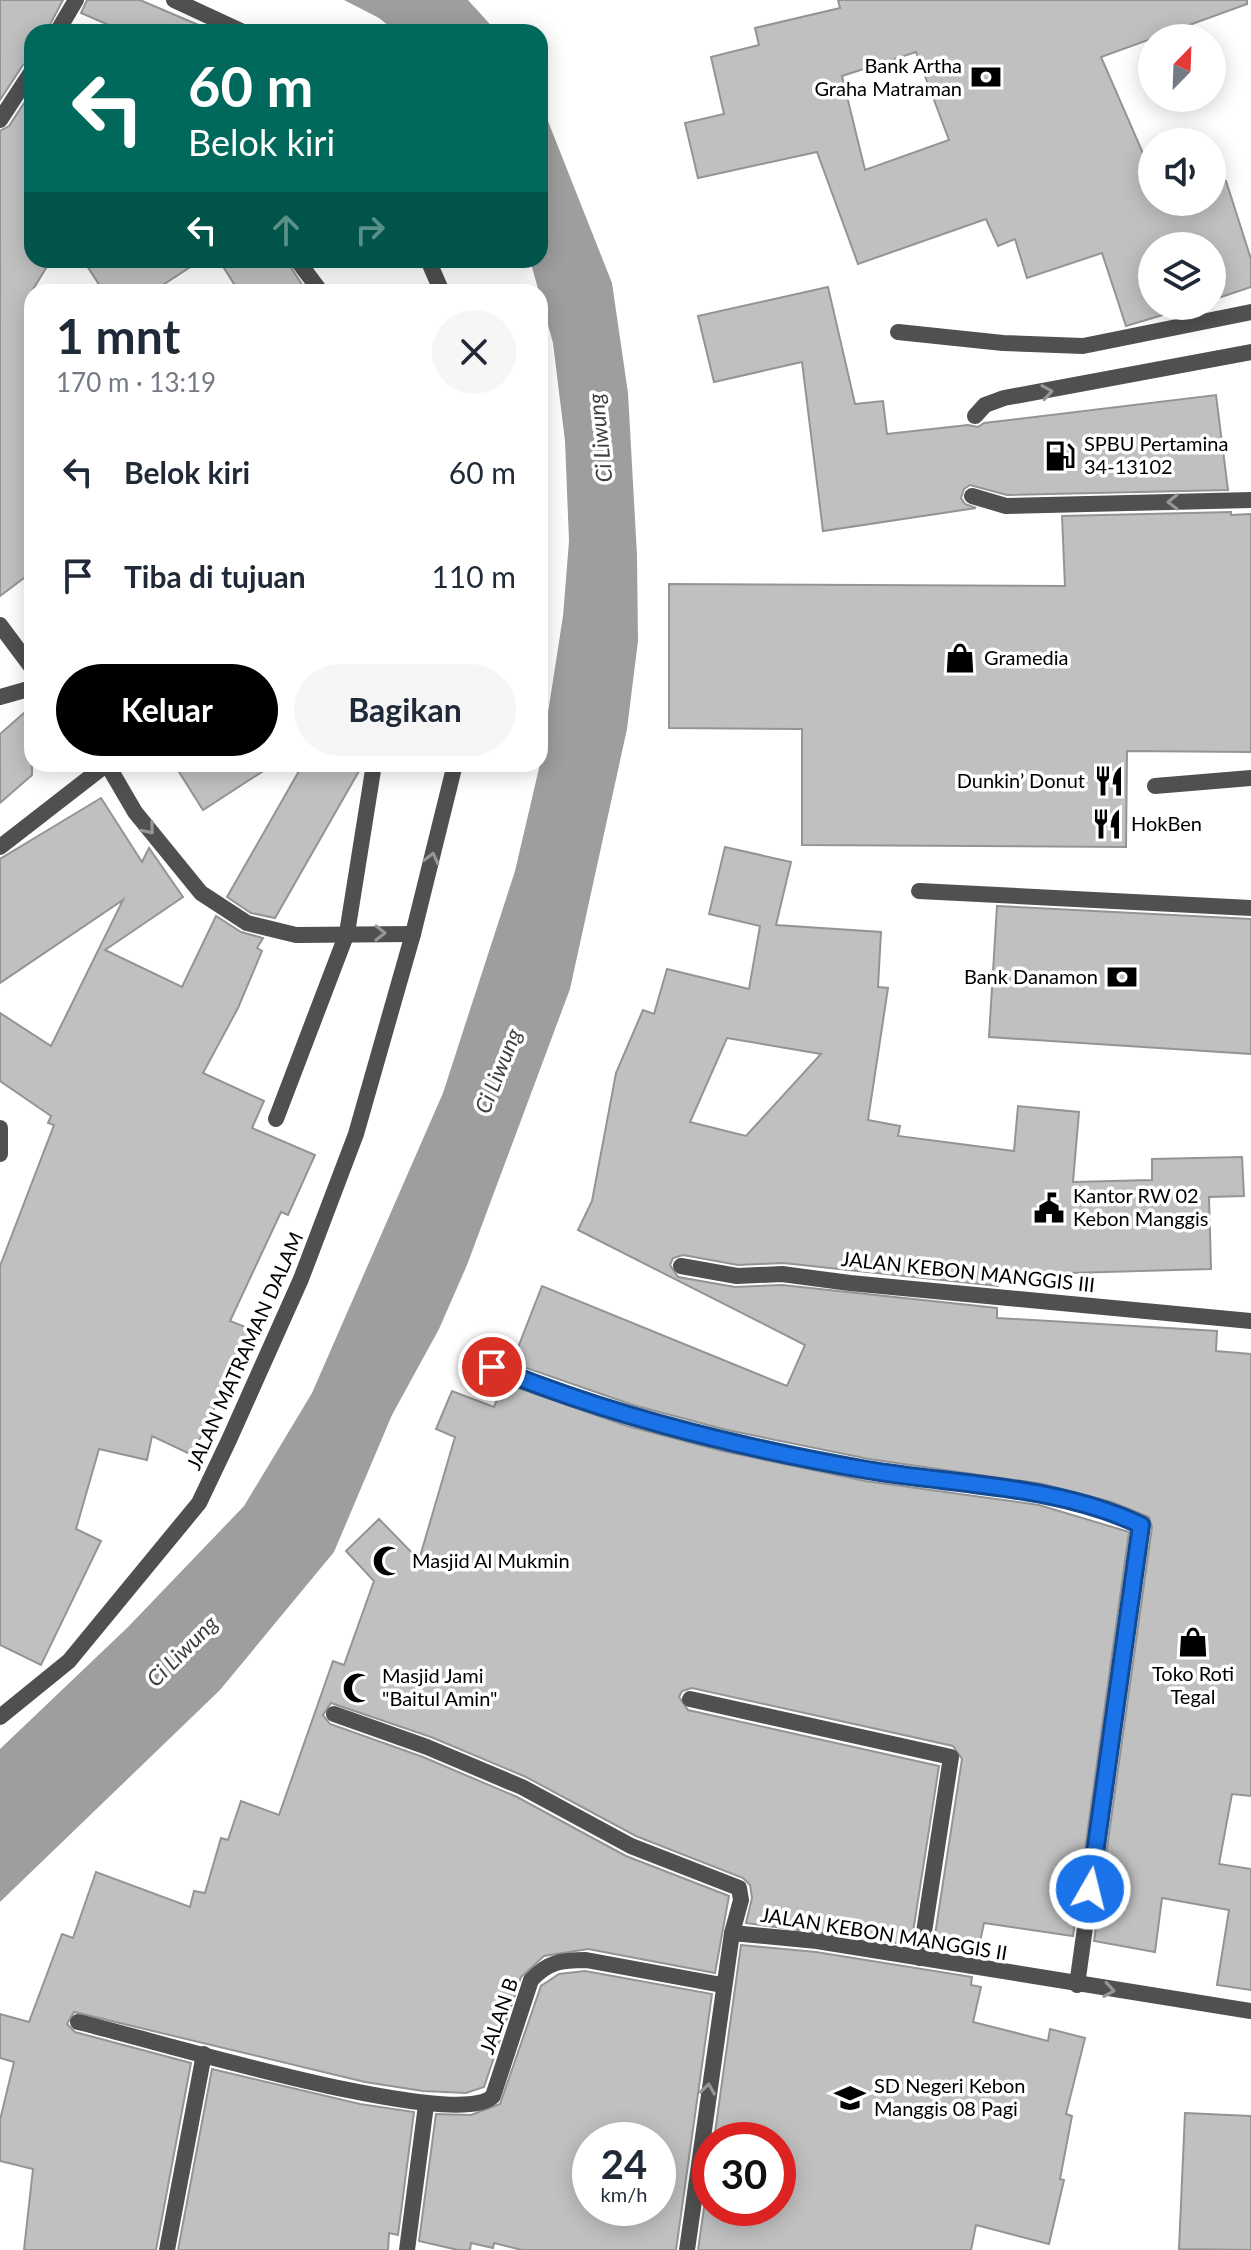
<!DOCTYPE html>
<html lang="id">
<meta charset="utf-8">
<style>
:root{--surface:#fff;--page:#f6f6f7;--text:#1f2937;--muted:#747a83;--accent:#000}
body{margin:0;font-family:Lato,sans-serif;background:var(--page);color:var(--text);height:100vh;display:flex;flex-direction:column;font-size:30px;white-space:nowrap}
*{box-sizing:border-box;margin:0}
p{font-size:26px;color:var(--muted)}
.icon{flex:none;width:44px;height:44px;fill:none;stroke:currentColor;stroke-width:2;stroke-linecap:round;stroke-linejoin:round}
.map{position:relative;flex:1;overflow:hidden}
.sheet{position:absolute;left:24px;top:284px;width:524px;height:488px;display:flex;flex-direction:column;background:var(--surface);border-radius:24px;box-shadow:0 4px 20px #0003}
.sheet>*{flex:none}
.hud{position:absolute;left:24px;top:24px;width:524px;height:244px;border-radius:24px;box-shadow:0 4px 20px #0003;background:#00695c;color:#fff;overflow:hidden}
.needle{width:52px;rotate:23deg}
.tools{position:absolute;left:1138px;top:24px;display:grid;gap:16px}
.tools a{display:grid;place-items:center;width:88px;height:88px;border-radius:50%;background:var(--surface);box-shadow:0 4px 20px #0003;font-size:40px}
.speed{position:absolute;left:572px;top:2122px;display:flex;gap:16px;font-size:40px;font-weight:700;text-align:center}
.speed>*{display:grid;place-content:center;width:104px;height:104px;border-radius:50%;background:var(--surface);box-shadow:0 4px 20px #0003;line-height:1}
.speed small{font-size:20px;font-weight:400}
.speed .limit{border:12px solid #d22;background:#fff;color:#111}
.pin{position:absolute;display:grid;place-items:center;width:68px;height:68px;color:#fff;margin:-34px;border:4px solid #fff;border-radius:50%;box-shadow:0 2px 8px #0007}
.me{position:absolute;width:88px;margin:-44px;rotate:8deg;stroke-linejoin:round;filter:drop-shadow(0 0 6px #0008)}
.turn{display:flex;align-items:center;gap:28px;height:168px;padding:0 32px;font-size:36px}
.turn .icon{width:104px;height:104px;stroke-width:2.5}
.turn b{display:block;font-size:56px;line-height:68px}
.lanes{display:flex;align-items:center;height:76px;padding:0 32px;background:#0003;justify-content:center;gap:40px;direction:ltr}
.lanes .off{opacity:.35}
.round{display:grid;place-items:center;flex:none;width:84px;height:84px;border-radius:42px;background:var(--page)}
.overview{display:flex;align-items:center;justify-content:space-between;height:136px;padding:0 32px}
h1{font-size:48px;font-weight:700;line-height:60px}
.cta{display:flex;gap:16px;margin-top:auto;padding:16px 32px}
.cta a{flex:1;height:92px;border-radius:48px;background:var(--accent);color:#fff;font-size:32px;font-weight:700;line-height:92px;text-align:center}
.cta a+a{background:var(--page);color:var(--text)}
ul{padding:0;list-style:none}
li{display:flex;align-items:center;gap:24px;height:104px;padding:0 32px}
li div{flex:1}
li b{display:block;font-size:30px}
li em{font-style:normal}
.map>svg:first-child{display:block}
.water{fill:#9e9e9e}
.building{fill:#c0c0c0;stroke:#949494;stroke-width:2;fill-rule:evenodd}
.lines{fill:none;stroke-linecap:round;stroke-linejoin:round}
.lane{stroke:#505050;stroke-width:16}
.street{stroke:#505050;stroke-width:16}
.oneway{stroke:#969696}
.route-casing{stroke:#114b97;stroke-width:20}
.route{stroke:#1a73e8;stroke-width:14}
.labels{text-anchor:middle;stroke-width:7;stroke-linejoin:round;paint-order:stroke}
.poi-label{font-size:20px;fill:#000;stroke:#fff;text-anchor:start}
.street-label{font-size:20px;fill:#000;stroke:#fff}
.water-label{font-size:22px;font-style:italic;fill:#3f3f3f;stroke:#fff}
</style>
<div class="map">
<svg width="1251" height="2250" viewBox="0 0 1251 2250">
<rect width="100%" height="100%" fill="#fff"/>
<g class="water">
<polygon points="344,0 468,0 497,32 396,32 379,18"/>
<polygon points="540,101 612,283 628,393 637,555 638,641 627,729 570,989 467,1265 439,1329 392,1415 334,1552 220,1690 0,1902 0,1749 128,1627 244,1506 312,1393 443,1093 515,871 540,764 563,616 569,541 565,441 553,343 530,260 540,260"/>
</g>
<g class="building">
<polygon points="0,0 63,0 46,32 32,32 32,60 23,65 0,100"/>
<polygon points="87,0 140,0 215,32 125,32 81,13"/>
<path d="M838,0H1247V4L1101,57L1152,174V202H1212V185L1226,181L1251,259V287L1212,300V246H1152V306H1193L1126,326L1102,253L1027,278L1015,239L998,246L986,219L858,264L817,152L698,178L685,123L724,114L711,57L759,45L755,28L840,8ZM916,52L949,140L865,170L842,76Z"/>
<polygon points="32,91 32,260 51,260 32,291 32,572 0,596 0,131 9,126"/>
<polygon points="83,260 201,260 152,292 104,292"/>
<polygon points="219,260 286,260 307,292 239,292"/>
<polygon points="828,287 855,404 883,401 887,434 968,425 978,427 984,423 1216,395 1228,490 1007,495 970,485 964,489 961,498 965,504 976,508 823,531 802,362 714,382 698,316"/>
<polygon points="1231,512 1231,515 1251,514 1251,752 1127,751 1126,847 802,845 802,729 669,728 669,584 1065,586 1062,516"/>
<polygon points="32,706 32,775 0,803 0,734"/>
<polygon points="174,764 274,764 203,810"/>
<polygon points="303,764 363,764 275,918 251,913 227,897"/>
<polygon points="101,798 142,862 149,848 183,897 105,950 182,987 216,916 241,932 263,938 257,948 262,951 238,1008 203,1073 264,1101 252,1128 315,1155 288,1215 281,1212 230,1321 253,1330 241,1363 237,1361 192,1455 152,1436 147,1460 99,1449 76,1529 101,1541 41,1665 0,1645 0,1266 54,1125 48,1123 51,1116 0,1081 0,1013 51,1046 123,900 0,983 0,859"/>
<path d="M725,847L791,862L776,925L881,932L878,987L888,988L868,1120L900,1126L898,1136L1014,1151L1018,1106L1079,1112L1073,1182L1152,1180V1159L1242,1157L1244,1196L1209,1197L1211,1269L998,1275V1286L783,1263L738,1265L683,1255L673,1258L670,1265L678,1277L735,1287L782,1285L997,1308V1318L1217,1331L1216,1351L1251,1354V1796L1232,1794L1219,1864L1251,1869V1990L1217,1985L1229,1910L1162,1898L1155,1952L1094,1941L1152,1527L1149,1517L1112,1502L1043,1484L869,1459L727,1430L633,1405L512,1363L542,1286L787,1386L805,1345L578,1230L592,1201L616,1073L643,1010L654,1014L667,969L749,989L760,926L709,914ZM727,1038L821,1054L746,1136L690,1122Z"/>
<polygon points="997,906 1251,919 1251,1054 989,1037"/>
<polygon points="504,1383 627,1426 722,1451 865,1481 1039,1505 1129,1532 1073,1936 984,1923 977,1956 933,1948 962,1759 953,1746 692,1688 682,1691 679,1697 688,1710 939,1766 911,1945 746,1923 752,1898 750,1885 743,1878 636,1836 526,1777 431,1737 331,1703 323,1715 330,1724 423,1757 517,1797 626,1856 729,1896 715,1973 588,1949 544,1956 521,1977 484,2087 466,2093 423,2091 365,2082 74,2012 67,2024 75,2032 191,2063 156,2250 24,2250 33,2169 0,2161 0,2120 14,2062 0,2058 0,2014 29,2022 62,1934 73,1938 96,1872 190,1907 194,1891 205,1893 221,1838 228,1840 241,1801 279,1815 333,1661 344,1665 374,1581 346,1551 379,1519 419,1560 455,1437 436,1429 452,1391 494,1407"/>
<polygon points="741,1945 816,1952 972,1977 971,1985 981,1987 973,2022 1048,2041 1050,2029 1085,2038 1066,2114 1072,2116 1060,2179 1064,2180 1049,2244 976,2225 971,2250 698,2250 710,2166 710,2208 778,2208 778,2140 714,2140"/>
<path d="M585,1971L712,1994L676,2250H522L494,2243L493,2248L471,2243L470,2250H458L419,2241L436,2114L471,2115L500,2104L541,1986L559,1974ZM590,2140H658V2208H590Z"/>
<polygon points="212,2069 360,2104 414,2112 398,2235 389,2233 388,2250 178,2250"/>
<polygon points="1185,2113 1251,2116 1251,2250 1179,2249"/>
</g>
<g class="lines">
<g class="lane">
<polyline points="898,332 1003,343 1083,346 1251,312"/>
<polyline points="975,416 985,405 1004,398 1251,352"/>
<polyline points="972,496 1006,506 1251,500"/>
<polyline points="1155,786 1251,778"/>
<polyline points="919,891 1251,908"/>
<polyline points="276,1119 347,933"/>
</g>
<g class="street">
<polyline points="174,0 243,32"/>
<polyline points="57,32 76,0"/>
<polyline points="0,120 32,71"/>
<polyline points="297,260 321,292"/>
<polyline points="428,260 442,292"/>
<polyline points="0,625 32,668"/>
<polyline points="0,697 32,688"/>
<polyline points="0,847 107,764 135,812 201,893 247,923 296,935 413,934"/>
<polyline points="347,933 374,764"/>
<polyline points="0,1128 0,1154"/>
<polyline points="681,1266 737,1276 782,1274 850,1283 1251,1321"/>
<path d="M492,1367C612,1416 740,1448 867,1470C958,1486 1056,1486 1141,1525L1077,1985"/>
<polyline points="690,1699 951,1757 920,1958"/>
<polyline points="334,1714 427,1747 522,1787 631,1846 739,1888 741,1900 732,1933"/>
<polyline points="0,1717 69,1661 199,1503 229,1440 301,1279 356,1134 413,934 455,764"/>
<path d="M78,2022C140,2036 458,2134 493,2096L531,1980C548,1962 561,1960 586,1960L722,1985"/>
<polyline points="167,2250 204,2054"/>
<polyline points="407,2250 426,2105"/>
<polyline points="687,2250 732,1933 817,1941 1251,2011"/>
</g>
</g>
<defs><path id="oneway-chevron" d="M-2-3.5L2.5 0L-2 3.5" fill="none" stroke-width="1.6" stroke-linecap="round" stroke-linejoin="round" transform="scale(2)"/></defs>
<g class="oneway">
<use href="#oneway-chevron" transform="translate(1047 392) rotate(-9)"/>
<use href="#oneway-chevron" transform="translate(1173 502) rotate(179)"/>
<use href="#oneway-chevron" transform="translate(149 829) rotate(51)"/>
<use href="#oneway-chevron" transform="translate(432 858) rotate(-76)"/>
<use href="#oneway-chevron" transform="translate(380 933) rotate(1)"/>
<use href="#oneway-chevron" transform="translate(1109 1990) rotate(9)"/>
<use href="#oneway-chevron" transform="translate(708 2089) rotate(-82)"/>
</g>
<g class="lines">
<g class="route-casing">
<path id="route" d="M492,1367C611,1416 741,1448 867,1470C957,1485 1057,1485 1141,1525L1090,1889"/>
</g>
<use href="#route" class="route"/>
</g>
<defs>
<g id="bank-bare" transform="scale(2.4)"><path d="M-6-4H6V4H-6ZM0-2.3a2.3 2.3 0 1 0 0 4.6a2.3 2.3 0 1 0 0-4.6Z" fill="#000" stroke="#fff" stroke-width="2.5" paint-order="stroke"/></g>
<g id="fuel-bare" transform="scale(2.4)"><path d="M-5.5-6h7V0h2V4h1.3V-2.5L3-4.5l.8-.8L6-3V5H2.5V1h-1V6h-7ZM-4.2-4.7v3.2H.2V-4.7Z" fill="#000" stroke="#fff" stroke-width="2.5" paint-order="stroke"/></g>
<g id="shop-bare" transform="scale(2.4)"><path d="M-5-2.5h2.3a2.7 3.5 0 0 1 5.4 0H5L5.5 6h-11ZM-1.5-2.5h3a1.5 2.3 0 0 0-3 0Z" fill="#000" stroke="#fff" stroke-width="2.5" paint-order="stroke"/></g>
<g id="restaurant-bare" transform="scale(2.4)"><path d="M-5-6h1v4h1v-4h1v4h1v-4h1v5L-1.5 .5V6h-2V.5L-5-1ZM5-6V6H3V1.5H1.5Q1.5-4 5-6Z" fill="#000" stroke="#fff" stroke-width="2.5" paint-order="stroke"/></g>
<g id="civic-bare" transform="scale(2.4)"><path d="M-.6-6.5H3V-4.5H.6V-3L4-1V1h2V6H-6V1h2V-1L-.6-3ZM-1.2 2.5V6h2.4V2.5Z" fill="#000" stroke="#fff" stroke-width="2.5" paint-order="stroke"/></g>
<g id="mosque-bare" transform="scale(2.4)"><path d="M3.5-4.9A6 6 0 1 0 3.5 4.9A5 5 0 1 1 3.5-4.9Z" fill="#000" stroke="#fff" stroke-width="2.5" paint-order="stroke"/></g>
<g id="school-bare" transform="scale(2.4)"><path d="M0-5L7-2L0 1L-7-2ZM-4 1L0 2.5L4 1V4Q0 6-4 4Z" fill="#000" stroke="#fff" stroke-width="2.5" paint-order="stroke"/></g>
</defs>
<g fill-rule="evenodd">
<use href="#bank-bare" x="986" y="77"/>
<use href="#fuel-bare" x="1060" y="456"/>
<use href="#shop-bare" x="960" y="658"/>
<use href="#restaurant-bare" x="1109" y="781"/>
<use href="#restaurant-bare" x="1107" y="824"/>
<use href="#bank-bare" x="1122" y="977"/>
<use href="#civic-bare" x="1049" y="1208"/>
<use href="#mosque-bare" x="388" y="1561"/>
<use href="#shop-bare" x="1193" y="1642"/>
<use href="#mosque-bare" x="358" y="1688"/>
<use href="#school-bare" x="850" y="2098"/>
</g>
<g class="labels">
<g class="poi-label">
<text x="962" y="73" text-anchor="end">Bank Artha<tspan x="962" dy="23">Graha Matraman</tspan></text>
<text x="1084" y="451">SPBU Pertamina<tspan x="1084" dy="23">34-13102</tspan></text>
<text x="984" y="665">Gramedia</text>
<text x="1085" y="788" text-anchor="end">Dunkin’ Donut</text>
<text x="1131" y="831">HokBen</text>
<text x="1098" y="984" text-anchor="end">Bank Danamon</text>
<text x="1073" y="1203">Kantor RW 02<tspan x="1073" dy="23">Kebon Manggis</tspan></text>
<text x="412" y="1568">Masjid Al Mukmin</text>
<text x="1193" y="1681" text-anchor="middle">Toko Roti<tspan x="1193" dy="23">Tegal</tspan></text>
<text x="382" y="1683">Masjid Jami<tspan x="382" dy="23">"Baitul Amin"</tspan></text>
<text x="874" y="2093">SD Negeri Kebon<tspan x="874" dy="23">Manggis 08 Pagi</tspan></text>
</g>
<g class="street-label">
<text transform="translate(968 1272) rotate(6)" y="7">JALAN KEBON MANGGIS III</text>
<text transform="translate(245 1351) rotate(-66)" y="7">JALAN MATRAMAN DALAM</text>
<text transform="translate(884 1934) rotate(9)" y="7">JALAN KEBON MANGGIS II</text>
<text transform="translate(499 2016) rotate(-71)" y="7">JALAN B</text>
</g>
<g class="water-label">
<text transform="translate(600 438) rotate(-96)" y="8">Ci Liwung</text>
<text transform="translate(498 1071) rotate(-68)" y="8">Ci Liwung</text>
<text transform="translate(182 1651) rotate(-45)" y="8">Ci Liwung</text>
</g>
</g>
</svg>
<div class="tools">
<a><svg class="needle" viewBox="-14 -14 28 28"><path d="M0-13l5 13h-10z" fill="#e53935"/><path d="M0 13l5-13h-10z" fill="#747a83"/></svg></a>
<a><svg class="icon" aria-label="sound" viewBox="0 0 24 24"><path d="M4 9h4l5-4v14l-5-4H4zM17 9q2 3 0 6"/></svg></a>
<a><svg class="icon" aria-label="layers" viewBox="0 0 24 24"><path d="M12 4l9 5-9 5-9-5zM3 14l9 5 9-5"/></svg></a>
</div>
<div class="speed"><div>24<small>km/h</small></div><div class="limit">30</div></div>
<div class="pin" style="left:492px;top:1367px;background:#d93025"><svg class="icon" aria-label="arrive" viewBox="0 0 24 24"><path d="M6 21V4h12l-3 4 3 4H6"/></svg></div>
<svg class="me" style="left:1090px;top:1889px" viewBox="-20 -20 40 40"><circle r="17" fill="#1a73e8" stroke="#fff" stroke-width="3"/><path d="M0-11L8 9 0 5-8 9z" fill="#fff"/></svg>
<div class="hud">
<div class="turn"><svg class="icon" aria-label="left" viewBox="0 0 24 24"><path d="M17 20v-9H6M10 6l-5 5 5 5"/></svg><div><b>60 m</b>Belok kiri</div></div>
<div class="lanes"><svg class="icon" aria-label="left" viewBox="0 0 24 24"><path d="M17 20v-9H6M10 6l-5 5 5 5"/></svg><svg class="icon off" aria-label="ahead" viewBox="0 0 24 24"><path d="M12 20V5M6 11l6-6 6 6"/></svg><svg class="icon off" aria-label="right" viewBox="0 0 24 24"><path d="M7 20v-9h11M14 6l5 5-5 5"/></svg></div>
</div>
<section class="sheet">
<div class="overview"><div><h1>1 mnt</h1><p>170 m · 13:19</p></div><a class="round"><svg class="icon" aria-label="close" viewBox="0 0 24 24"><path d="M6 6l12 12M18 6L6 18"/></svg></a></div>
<ul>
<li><svg class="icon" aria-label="left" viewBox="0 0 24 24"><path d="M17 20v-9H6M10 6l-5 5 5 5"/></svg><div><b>Belok kiri</b></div><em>60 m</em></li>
<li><svg class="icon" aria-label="arrive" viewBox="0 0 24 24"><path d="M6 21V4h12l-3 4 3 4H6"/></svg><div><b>Tiba di tujuan</b></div><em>110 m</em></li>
</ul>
<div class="cta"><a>Keluar</a><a>Bagikan</a></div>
</section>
</div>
